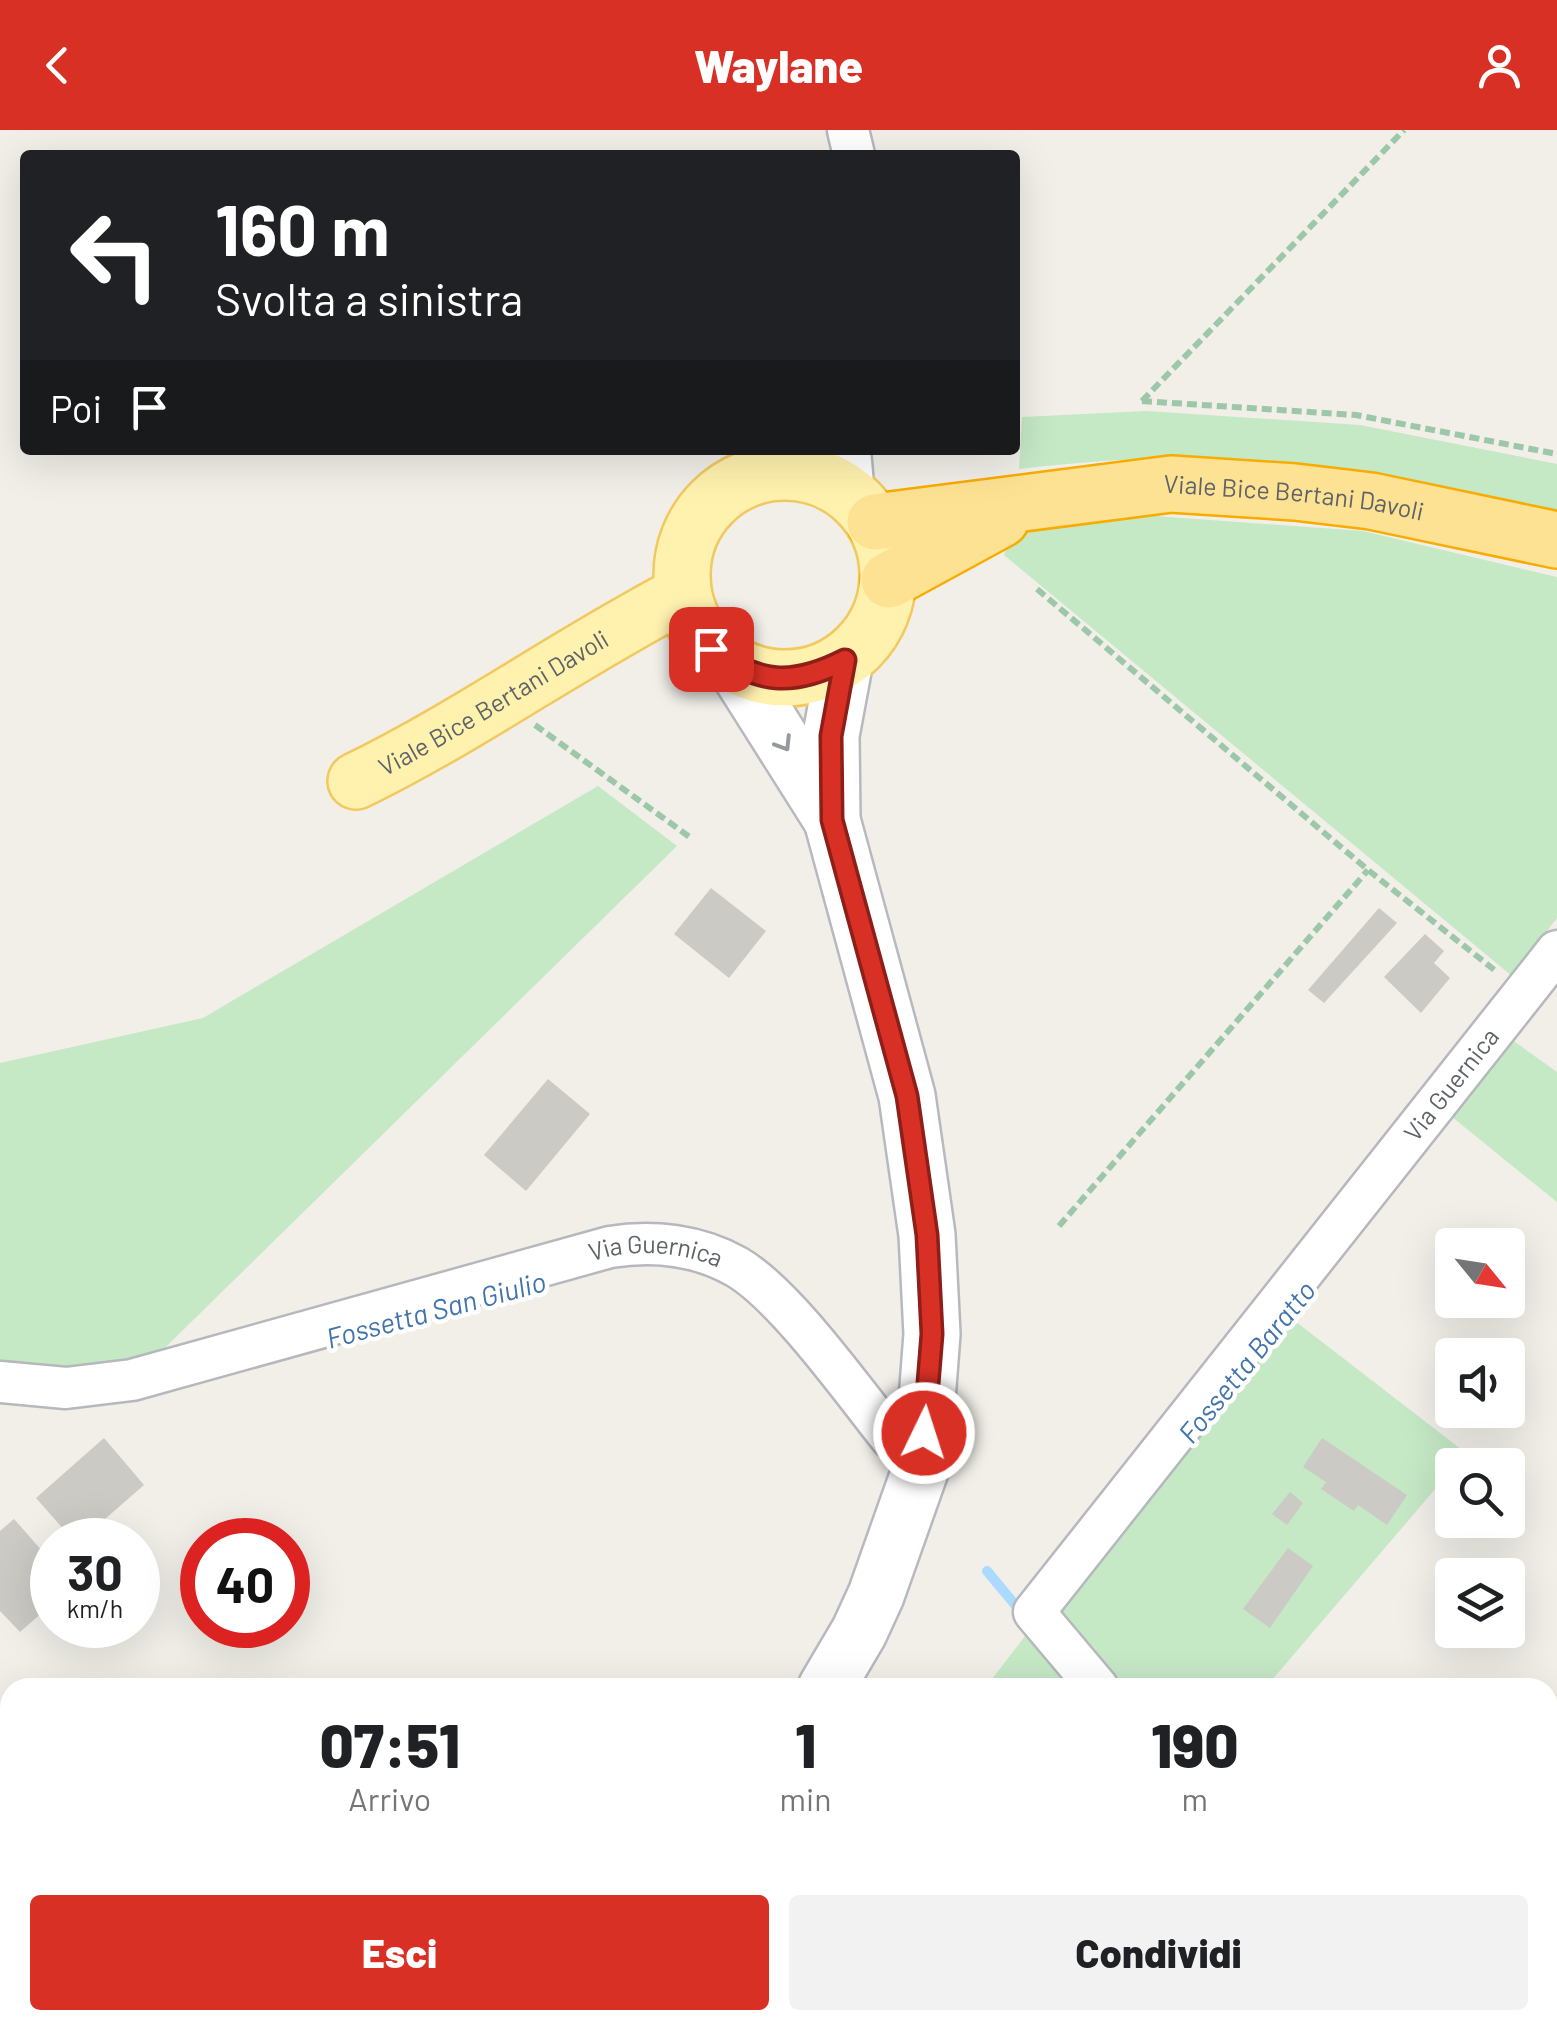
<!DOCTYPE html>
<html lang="it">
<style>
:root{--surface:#fff;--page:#f2f2f2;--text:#202124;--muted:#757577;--accent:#d93025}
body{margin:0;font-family:Barlow,sans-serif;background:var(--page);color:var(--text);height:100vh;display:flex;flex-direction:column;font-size:38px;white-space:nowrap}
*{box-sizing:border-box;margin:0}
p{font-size:32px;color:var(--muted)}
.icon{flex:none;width:55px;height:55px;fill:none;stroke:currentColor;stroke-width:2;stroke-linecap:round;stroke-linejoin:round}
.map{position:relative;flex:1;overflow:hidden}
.drawer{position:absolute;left:0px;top:1548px;width:1558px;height:352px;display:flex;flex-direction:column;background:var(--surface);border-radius:30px 30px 0 0;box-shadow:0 10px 40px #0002}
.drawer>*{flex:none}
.guide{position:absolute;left:20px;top:20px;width:1000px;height:305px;border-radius:10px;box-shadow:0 10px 40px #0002;background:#202124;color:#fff;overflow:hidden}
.needle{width:65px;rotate:120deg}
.controls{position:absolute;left:1435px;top:1098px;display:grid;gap:20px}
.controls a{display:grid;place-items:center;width:90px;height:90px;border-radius:10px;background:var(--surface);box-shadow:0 10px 40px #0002;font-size:50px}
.speed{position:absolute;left:30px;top:1388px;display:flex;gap:20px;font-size:50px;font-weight:700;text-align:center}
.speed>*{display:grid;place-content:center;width:130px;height:130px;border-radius:50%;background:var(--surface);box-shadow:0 10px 40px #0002;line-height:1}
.speed small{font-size:25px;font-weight:400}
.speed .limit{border:15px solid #d22;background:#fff;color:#111}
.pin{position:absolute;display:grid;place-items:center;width:85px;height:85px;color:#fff;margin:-42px;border-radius:20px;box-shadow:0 5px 15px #0006}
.me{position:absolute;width:110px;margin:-55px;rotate:4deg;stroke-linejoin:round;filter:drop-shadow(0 0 8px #0008)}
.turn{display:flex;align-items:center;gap:35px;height:210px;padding:0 30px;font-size:45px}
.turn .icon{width:130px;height:130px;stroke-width:2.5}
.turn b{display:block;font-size:70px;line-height:85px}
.then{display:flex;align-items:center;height:95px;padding:0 30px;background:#0003;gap:20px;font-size:38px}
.eta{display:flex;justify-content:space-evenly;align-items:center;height:170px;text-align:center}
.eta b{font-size:60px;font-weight:800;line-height:70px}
.cta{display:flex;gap:20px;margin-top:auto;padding:20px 30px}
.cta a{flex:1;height:115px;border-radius:10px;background:var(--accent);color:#fff;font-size:40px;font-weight:800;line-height:115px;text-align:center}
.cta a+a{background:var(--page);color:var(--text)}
header{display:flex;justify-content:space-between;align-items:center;height:130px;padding:0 30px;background:var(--accent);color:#fff;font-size:45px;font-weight:800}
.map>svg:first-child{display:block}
.green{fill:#c5e8c5}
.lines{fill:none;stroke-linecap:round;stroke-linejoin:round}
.stream{stroke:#aadaff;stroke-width:10}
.building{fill:#cccac5}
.street-casing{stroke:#b5b8bc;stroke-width:45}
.secondary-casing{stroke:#b6babf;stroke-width:60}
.primary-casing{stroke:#f2c960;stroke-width:60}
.highway-casing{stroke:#f9ab00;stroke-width:60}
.path{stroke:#9cc7a9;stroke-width:6;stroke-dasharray:10 5;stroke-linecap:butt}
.street{stroke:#fff;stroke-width:40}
.secondary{stroke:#fff;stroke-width:55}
.primary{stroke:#fff2af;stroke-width:55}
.highway{stroke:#fde293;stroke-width:55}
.oneway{stroke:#979a9d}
.route-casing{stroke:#8d1f18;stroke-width:25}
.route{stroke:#d93025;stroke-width:18}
.labels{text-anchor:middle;stroke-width:9;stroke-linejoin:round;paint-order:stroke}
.street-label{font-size:25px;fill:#5f6368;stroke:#fff}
.water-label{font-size:28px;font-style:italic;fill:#4174aa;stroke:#fff}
</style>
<header><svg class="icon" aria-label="back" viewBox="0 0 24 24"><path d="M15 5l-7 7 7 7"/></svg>Waylane<svg class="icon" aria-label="person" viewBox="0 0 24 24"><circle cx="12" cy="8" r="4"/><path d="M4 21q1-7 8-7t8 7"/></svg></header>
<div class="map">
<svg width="1557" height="1898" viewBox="0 0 1557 1898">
<rect width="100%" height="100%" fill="#f1efe8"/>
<g class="green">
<path d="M1146,281L1360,295L1557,334V385C1440,354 1300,328 1179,328C1126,328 1072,333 1019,339L1022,287Z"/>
<polygon points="1155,386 1363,401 1557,447 1557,788 1512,846 1004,425 1017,394"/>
<polygon points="598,656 677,716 132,1250 0,1246 0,933 203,888"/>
<polygon points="1501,902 1557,942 1557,1072 1441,978"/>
<polygon points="1291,1188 1466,1323 1266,1557 1113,1557 1059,1479"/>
<polygon points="1026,1505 1073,1557 985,1558"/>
<polygon points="664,1890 806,1890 795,1898 653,1898"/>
<polygon points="919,1890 1052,1890 1042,1898 925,1898"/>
<polygon points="1087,1890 1314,1890 1305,1898 1094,1898"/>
</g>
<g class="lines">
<g class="stream">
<polyline points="987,1441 1022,1483"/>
<polyline points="804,1898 814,1890"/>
</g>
</g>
<g class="building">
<polygon points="711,758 766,801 729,848 674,804"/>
<polygon points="1379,778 1397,793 1324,873 1308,860"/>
<polygon points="1425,804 1444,821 1434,833 1450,848 1421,883 1384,847"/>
<polygon points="548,949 590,984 526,1061 484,1025"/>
<polygon points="104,1308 144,1355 105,1389 123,1410 73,1410 36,1368"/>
<polygon points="1322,1308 1407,1365 1387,1395 1358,1375 1354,1381 1321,1359 1326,1352 1303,1337"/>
<polygon points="1290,1362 1303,1373 1287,1395 1272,1384"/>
<polygon points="14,1389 52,1432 52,1474 20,1502 0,1481 0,1401"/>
<polygon points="1288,1418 1313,1436 1270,1498 1243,1479"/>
</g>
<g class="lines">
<g class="street-casing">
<g id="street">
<polyline points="848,0 854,25"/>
<polyline points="850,320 854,367"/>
<polyline points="760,344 774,320"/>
<path id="s1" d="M0,1252L66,1258L132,1250L610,1117C653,1110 698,1115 737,1137C786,1166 853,1261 891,1308"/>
<path id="s2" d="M1098,1558L1034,1482L1557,821"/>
<polyline points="1375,1890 1381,1898"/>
</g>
</g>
<g class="secondary-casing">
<g id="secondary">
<polyline points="736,538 832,690"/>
<polyline points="826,1558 859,1502 876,1465 922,1335 932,1204 927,1105 907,966 832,690 831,605 845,530"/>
<polyline points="437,1898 450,1890"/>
</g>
</g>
<g class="primary-casing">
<g id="primary">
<circle cx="785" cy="445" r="103"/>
<path id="s3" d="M356,651C469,596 571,522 683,464"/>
</g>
</g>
<g class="highway-casing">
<g id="highway">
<path id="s4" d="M875,392L1171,354L1295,362L1371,371L1557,410"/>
<polyline points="889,450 1001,389"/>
</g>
</g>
<g class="path">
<polyline points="1142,271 1356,285 1557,324"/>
<polyline points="1142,271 1404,0"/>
<polyline points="1037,459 1368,740 1497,842"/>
<polyline points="535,595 691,708"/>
<polyline points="1059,1096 1368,740"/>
</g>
<use href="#street" class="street"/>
<use href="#secondary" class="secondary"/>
<use href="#primary" class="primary"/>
<use href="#highway" class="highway"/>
</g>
<defs><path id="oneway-chevron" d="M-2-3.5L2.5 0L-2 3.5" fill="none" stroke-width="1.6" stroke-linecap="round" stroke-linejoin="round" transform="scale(2.5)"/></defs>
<use class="oneway" href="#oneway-chevron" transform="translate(784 614) rotate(58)"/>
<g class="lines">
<g class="route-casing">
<path id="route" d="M711,519C758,554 792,557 845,530L831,606L832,690L907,966L927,1105L932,1204L924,1303"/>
</g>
<use href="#route" class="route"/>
</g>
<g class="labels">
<g class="street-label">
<text dy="9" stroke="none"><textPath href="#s4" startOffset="422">Viale Bice Bertani Davoli</textPath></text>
<text dy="9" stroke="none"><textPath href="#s3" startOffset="158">Viale Bice Bertani Davoli</textPath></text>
<text dy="9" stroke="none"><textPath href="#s2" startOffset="772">Via Guernica</textPath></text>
<text dy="9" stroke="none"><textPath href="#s1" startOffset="675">Via Guernica</textPath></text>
</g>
<g class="water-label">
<text transform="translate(436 1180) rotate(-15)" y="10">Fossetta San Giulio</text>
<text transform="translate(1247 1232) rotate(-51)" y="10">Fossetta Baratto</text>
</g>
</g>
</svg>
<div class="controls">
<a><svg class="needle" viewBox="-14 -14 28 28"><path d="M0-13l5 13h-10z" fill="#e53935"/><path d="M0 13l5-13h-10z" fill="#757577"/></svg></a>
<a><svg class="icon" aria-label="sound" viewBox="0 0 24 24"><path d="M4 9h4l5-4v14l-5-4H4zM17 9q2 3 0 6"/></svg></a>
<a><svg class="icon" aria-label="search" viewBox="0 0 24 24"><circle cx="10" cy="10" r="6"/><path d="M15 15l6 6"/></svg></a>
<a><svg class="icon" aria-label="layers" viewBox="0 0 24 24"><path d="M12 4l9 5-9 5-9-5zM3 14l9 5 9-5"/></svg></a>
</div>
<div class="speed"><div>30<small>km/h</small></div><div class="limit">40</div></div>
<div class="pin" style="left:711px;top:519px;background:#d93025"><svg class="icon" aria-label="arrive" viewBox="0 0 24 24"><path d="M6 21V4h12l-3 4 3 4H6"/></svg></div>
<svg class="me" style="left:924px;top:1303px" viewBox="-20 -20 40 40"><circle r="17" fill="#d93025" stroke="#fff" stroke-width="3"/><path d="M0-11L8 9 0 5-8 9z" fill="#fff"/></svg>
<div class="guide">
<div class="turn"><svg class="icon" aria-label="left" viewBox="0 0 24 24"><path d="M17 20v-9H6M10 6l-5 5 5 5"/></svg><div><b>160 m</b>Svolta a sinistra</div></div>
<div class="then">Poi<svg class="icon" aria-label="arrive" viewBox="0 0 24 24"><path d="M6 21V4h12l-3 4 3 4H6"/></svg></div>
</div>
<section class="drawer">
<div class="eta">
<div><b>07:51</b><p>Arrivo</p></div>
<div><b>1</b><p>min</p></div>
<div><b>190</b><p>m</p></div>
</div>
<div class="cta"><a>Esci</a><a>Condividi</a></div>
</section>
</div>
